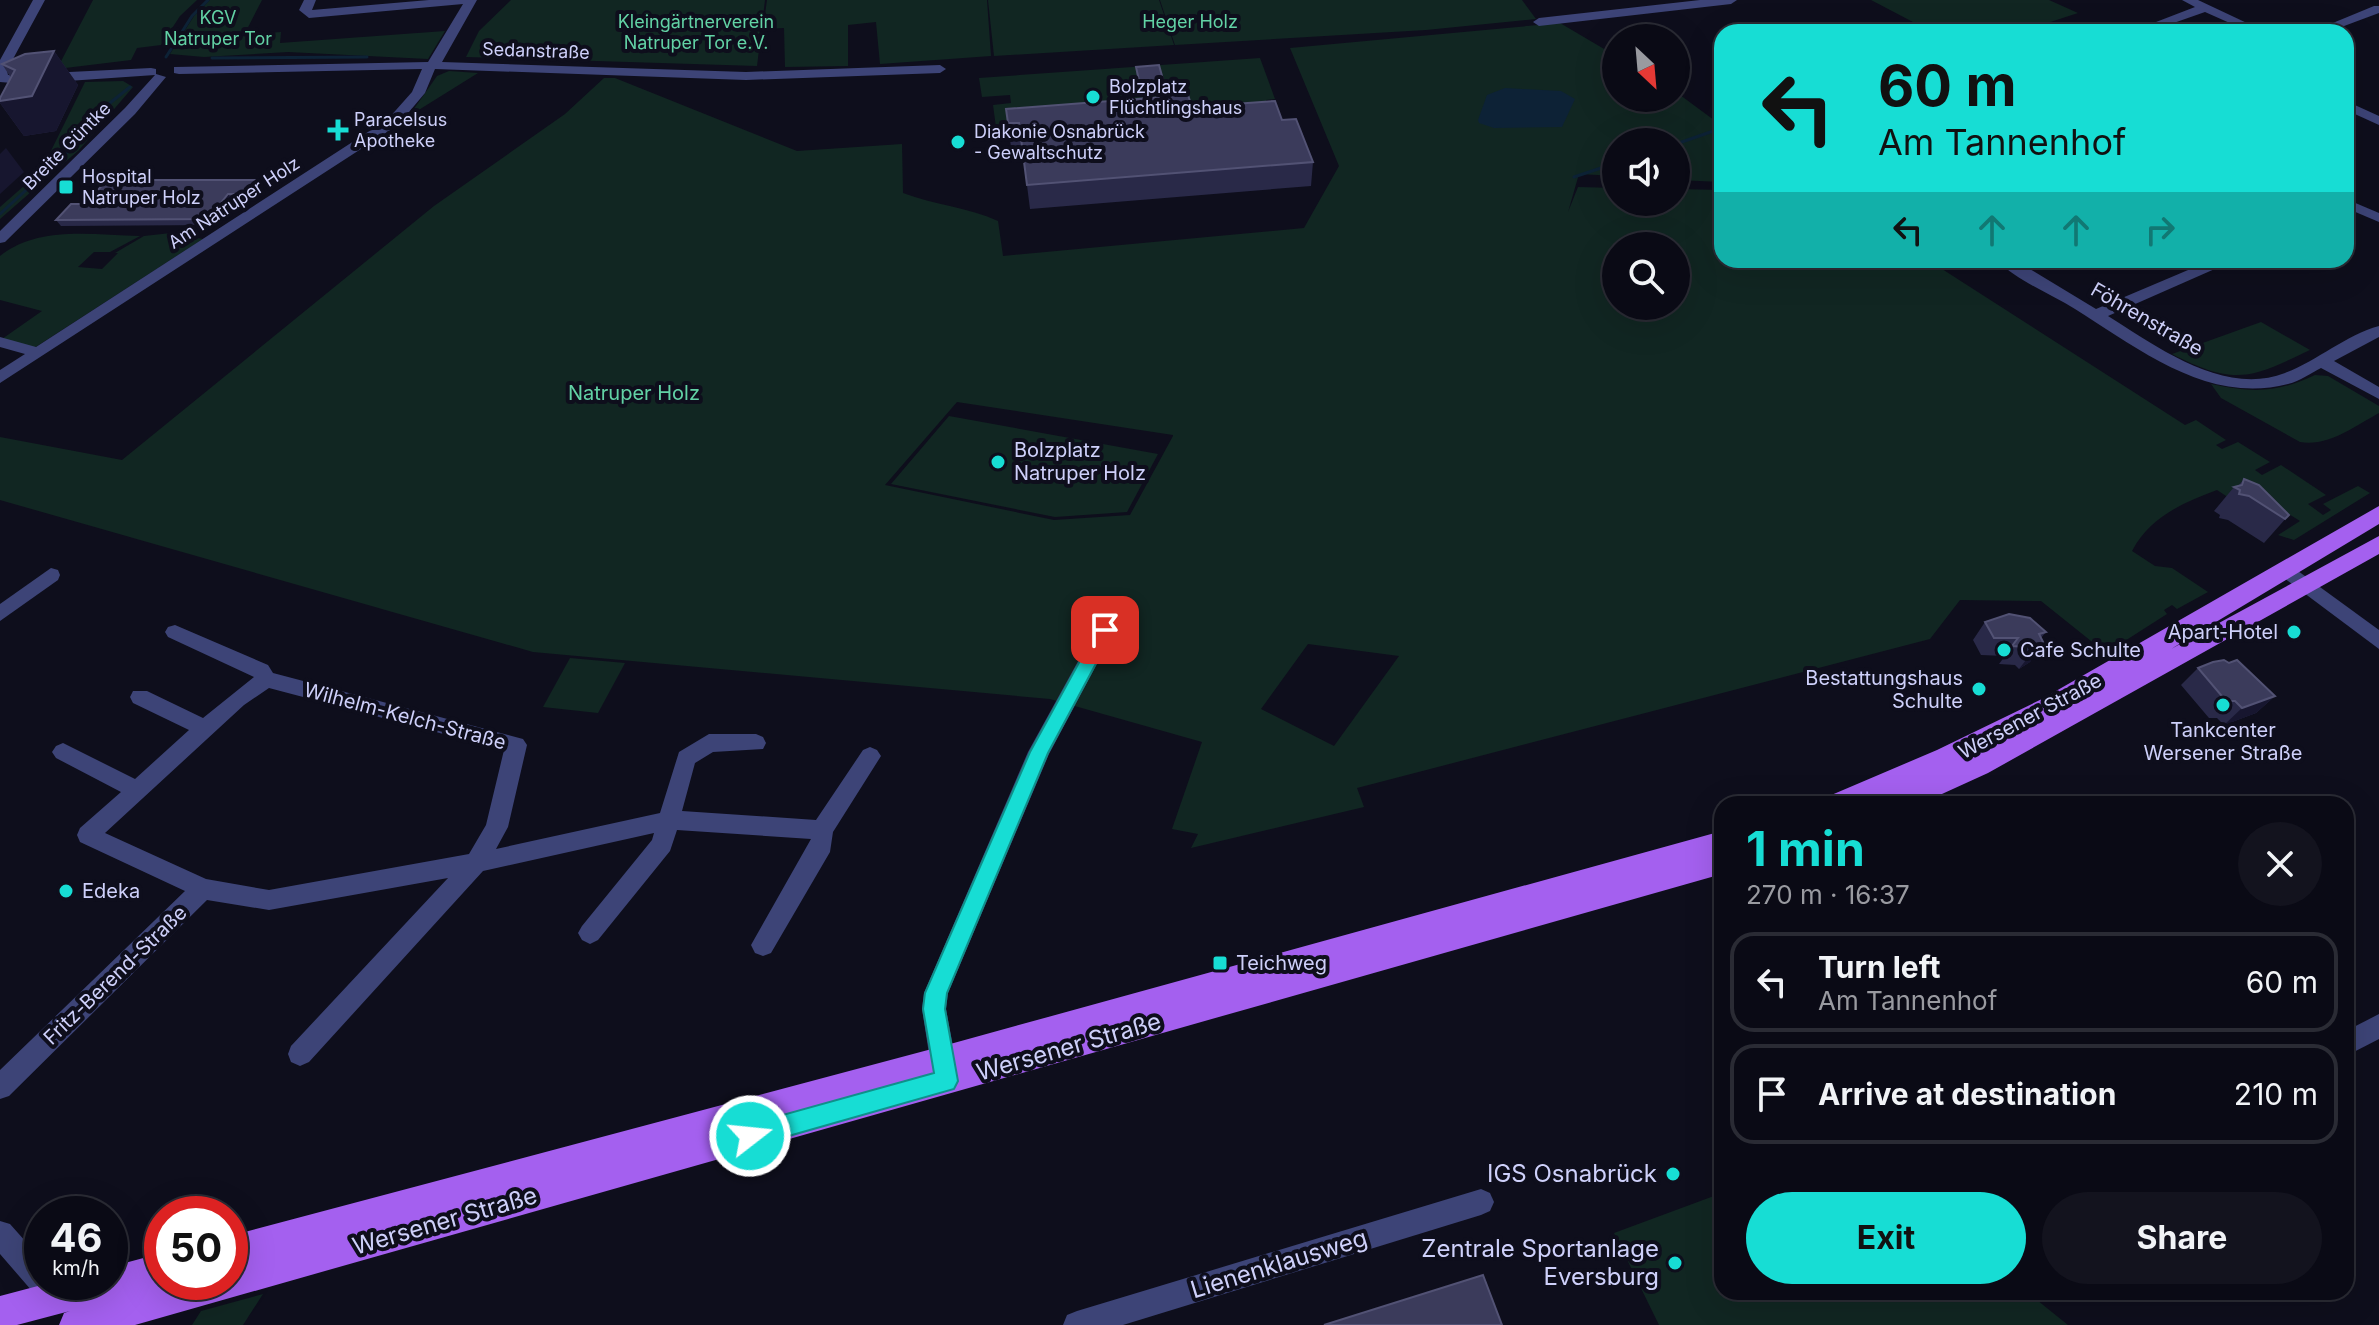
<!DOCTYPE html>
<meta charset="utf-8">
<style>
:root{--surface:#0a0a15;--page:#13131e;--text:#f1f3f6;--muted:#999aa0;--line:#2a2b34;--accent:#17ddd4}
body{margin:0;font-family:Inter,sans-serif;background:var(--page);color:var(--text);height:100vh;display:flex;flex-direction:column;font-size:30px;white-space:nowrap}
*{box-sizing:border-box;margin:0}
p{font-size:26px;color:var(--muted)}
.icon{flex:none;width:44px;height:44px;fill:none;stroke:currentColor;stroke-width:2;stroke-linecap:round;stroke-linejoin:round}
.map{position:relative;flex:1;overflow:hidden}
.details{position:absolute;left:1714px;top:796px;width:640px;height:504px;display:flex;flex-direction:column;background:var(--surface);border-radius:24px;box-shadow:0 8px 32px #0002,0 0 0 2px var(--line)}
.details>*{flex:none}
.top-card{position:absolute;left:1714px;top:24px;width:640px;height:244px;border-radius:24px;box-shadow:0 8px 32px #0002,0 0 0 2px var(--line);background:#17ddd4;color:#111;overflow:hidden}
.needle{width:52px;rotate:154deg}
.fabs{position:absolute;left:1602px;top:24px;display:grid;gap:16px}
.fabs a{display:grid;place-items:center;width:88px;height:88px;border-radius:50%;background:var(--surface);box-shadow:0 8px 32px #0002,0 0 0 2px var(--line);font-size:40px}
.speed{position:absolute;left:24px;top:1196px;display:flex;gap:16px;font-size:40px;font-weight:700;text-align:center}
.speed>*{display:grid;place-content:center;width:104px;height:104px;border-radius:50%;background:var(--surface);box-shadow:0 8px 32px #0002,0 0 0 2px var(--line);line-height:1}
.speed small{font-size:20px;font-weight:400}
.speed .limit{border:12px solid #d22;background:#fff;color:#111}
.pin{position:absolute;display:grid;place-items:center;width:68px;height:68px;color:#fff;margin:-34px;border-radius:16px;box-shadow:0 4px 12px #0006}
.me{position:absolute;width:88px;margin:-44px;rotate:74deg;stroke-linejoin:round;filter:drop-shadow(0 0 6px #0008)}
.turn{display:flex;align-items:center;gap:28px;height:168px;padding:0 32px;font-size:36px}
.turn .icon{width:104px;height:104px;stroke-width:2.5}
.turn b{display:block;font-size:56px;line-height:68px}
.lanes{display:flex;align-items:center;height:76px;padding:0 32px;background:#0003;justify-content:center;gap:40px;direction:ltr}
.lanes .off{opacity:.35}
.round{display:grid;place-items:center;flex:none;width:84px;height:84px;border-radius:42px;background:var(--page)}
.summary{display:flex;align-items:center;justify-content:space-between;height:136px;padding:0 32px}
h1{font-size:48px;font-weight:700;line-height:60px;color:var(--accent)}
.cta{display:flex;gap:16px;margin-top:auto;padding:16px 32px}
.cta a{flex:1;height:92px;border-radius:48px;background:var(--accent);color:#111;font-size:32px;font-weight:700;line-height:92px;text-align:center}
.cta a+a{background:var(--page);color:var(--text)}
ul{padding:0;list-style:none}
li{display:flex;align-items:center;gap:24px;height:100px;margin:0 16px 12px;padding:0 16px;border:4px solid var(--line);border-radius:24px}
li div{flex:1}
li b{display:block;font-size:30px}
li em{font-style:normal}
.map>svg:first-child{display:block}
.green{fill:#112622;fill-rule:evenodd}
.water{fill:#0d2236}
.lines{fill:none;stroke-linecap:round;stroke-linejoin:round}
.stream{stroke:#0d2236;stroke-width:3}
.minor{fill:#3d4477;fill-rule:evenodd}
.major{fill:#a460ef;fill-rule:evenodd}
.wall{fill:#292948}
.shaded-wall{fill:#17162f}
.building{fill:#3b3b5b;stroke:#525274;stroke-width:2}
.route{fill:#17ddd4;stroke:#0f908a;stroke-width:2}
.poi-dot{fill:#17ddd4;stroke:#0e0e1c;stroke-width:3}
.labels{text-anchor:middle;stroke-width:8;stroke-linejoin:round;paint-order:stroke}
.far-park-label{font-size:18px;fill:#62d2a5;stroke:#0e0e1c}
.far-street-label{font-size:18px;fill:#ced0fa;stroke:#0e0e1c}
.far-poi-label{font-size:18px;fill:#ced0fa;stroke:#0e0e1c;text-anchor:start}
.street-label{font-size:20px;fill:#ced0fa;stroke:#0e0e1c}
.park-label{font-size:20px;fill:#62d2a5;stroke:#0e0e1c}
.poi-label{font-size:20px;fill:#ced0fa;stroke:#0e0e1c;text-anchor:start}
.near-street-label{font-size:24px;fill:#ced0fa;stroke:#0e0e1c}
.near-poi-label{font-size:24px;fill:#ced0fa;stroke:#0e0e1c;text-anchor:end}
</style>
<div class="map">
<svg width="2379" height="1325" viewBox="0 0 2379 1325">
<rect width="100%" height="100%" fill="#0e0e1c"/>
<g class="green">
<polygon points="93,0 197,0 180,16 161,45 137,48 131,60 57,69"/>
<polygon points="210,0 262,0 244,35 281,32 280,43 445,31 428,59 288,52 204,57 170,54 194,16"/>
<polygon points="511,0 765,0 757,66 466,57 479,31"/>
<polygon points="767,0 987,0 991,56 880,64 876,22 848,25 848,66 785,67 784,28 763,29"/>
<polygon points="988,0 1159,0 1174,45 994,56"/>
<polygon points="1160,0 1522,0 1536,19 1426,30 1175,45"/>
<polygon points="1871,0 2049,0 2078,13 2020,32 1932,32"/>
<path d="M1560,23L1616,56V98H1676V92L1722,126V182L1676,180V142H1616V176L1579,174L1568,212L1578,187L1616,188V202H1676V189L1722,190V260H1928L2185,425L2196,420L2226,440L2216,445L2222,449L2238,442L2270,462L2255,470L2262,475L2281,465L2326,495L2308,504L2323,515L2331,510L2323,504L2358,486L2370,493L2294,540L2278,535L2300,521L2271,503L2252,513L2217,490C2182,503 2150,517 2132,551L2155,566L2172,568L2208,592L2177,609L2172,605L2164,610L2167,614L2106,653L2041,601L1960,600L1930,639L1357,788L1364,807L1191,848L1198,834L1172,829L1202,742L1050,699L533,652L0,500V437L122,460L434,206L565,114L604,78H615L797,151L902,144L903,193C934,205 968,207 998,221L1003,256L1304,228L1339,166L1290,48ZM1616,246H1676V306H1616ZM957,402L1173,435V436L1130,515L1054,520L885,485ZM1308,644L1399,656L1334,746L1261,709Z"/>
<polygon points="1260,58 1275,99 1266,100 1268,106 996,127 993,105 1011,103 1010,95 982,97 979,78"/>
<polygon points="449,71 478,73 409,116 437,76"/>
<polygon points="123,81 133,87 79,150 0,219 0,207 41,171 85,82"/>
<path d="M171,233L203,239L34,348L2,339L42,311L0,300V256C39,225 92,235 140,236L110,252H94L78,267L102,269L118,253H115L144,236Z"/>
<path d="M2261,322L2310,350C2250,379 2234,386 2172,354Z"/>
<path d="M2315,375L2328,376L2379,406V413C2355,426 2328,447 2300,442L2221,398L2211,384C2254,393 2276,393 2315,375Z"/>
<polygon points="949,416 1158,454 1127,512 1055,517 891,484"/>
<polygon points="570,658 625,663 598,713 543,707"/>
<polygon points="1722,1193 1722,1292 2027,1292 2068,1325 1659,1325 1614,1233"/>
<polygon points="263,1294 243,1325 192,1325 201,1311"/>
</g>
<polygon class="water" points="1505,88 1561,91 1575,99 1562,127 1494,128 1479,123 1478,120 1487,95"/>
<g class="lines">
<g class="stream">
<polyline points="166,57 192,16 208,0"/>
<polyline points="212,58 367,57"/>
<polyline points="1676,144 1722,128"/>
<polyline points="1574,177 1616,163"/>
<polyline points="0,214 72,148 81,126 130,87"/>
</g>
<g class="minor">
<polygon points="33,0 45,0 7,70 8,75 151,68 156,69 156,74 166,77 135,114 5,242 0,243 0,231 125,108 155,75 24,84 0,82 0,60"/>
<polygon points="304,0 316,0 312,10 429,0 477,0 442,62 746,72 940,65 946,69 940,73 746,80 435,69 425,93 398,125 0,383 0,370 25,354 0,347 0,337 36,347 388,119 412,92 422,69 179,74 174,73 174,67 428,62 463,4 309,18 299,10"/>
<polygon points="1700,0 1737,0 1731,4 1539,26 1533,22 1539,18"/>
<polygon points="2182,0 2198,0 2266,32 2250,32 2205,12 2148,32 2130,32 2195,7"/>
<polygon points="2374,6 2379,6 2379,13 2328,32 2311,32"/>
<polygon points="2346,101 2379,116 2379,125 2346,110"/>
<polygon points="2346,199 2379,213 2379,222 2346,208"/>
<path d="M1997,260H2015L2096,309L2207,262H2217V268L2108,316C2156,346 2224,397 2285,373C2317,361 2346,335 2379,326V337L2334,361L2379,387V399L2321,368C2311,373 2300,381 2288,384C2208,405 2139,349 2075,309C2051,294 2017,281 1997,260Z"/>
<polygon points="2287,563 2379,630 2379,649 2280,575 2278,570 2280,565"/>
<polygon points="51,568 58,570 60,575 58,580 0,621 0,604"/>
<polygon points="1105,623 1112,625 1115,630 1049,754 948,993 946,1009 958,1073 954,1082 945,1085 936,1082 932,1073 922,1009 924,993 1028,752 1098,625"/>
<path d="M175,625L268,665L273,673L523,739L527,745L508,827L496,849L660,813L679,752L709,734H756L763,737L766,743L763,749L713,752L695,763L682,811L816,820L863,750L870,747L877,750L881,756L833,832L830,852L771,953L763,956L755,953L751,945L811,839L677,830L670,851L598,940L590,944L582,940L578,933L582,926L652,840L654,833L483,871L309,1062L300,1066L291,1062L288,1054L291,1046L448,878L269,910L207,900L9,1096L0,1099V1070L185,891L80,842L77,835L80,828L121,792L56,758L52,752L56,746L63,743L135,779L189,730L133,703L130,697L133,691H147L203,718L254,677L168,637L165,632L168,627ZM269,688L504,750L486,825L469,854L269,890L206,879L105,833L244,705Z"/>
<polygon points="2379,1014 2379,1039 2346,1056 2346,1031"/>
<polygon points="1481,1189 1490,1193 1494,1202 1490,1211 1481,1215 1123,1325 1063,1325 1067,1315 1077,1311"/>
<polygon points="0,1221 10,1224 42,1260 42,1282 55,1282 52,1291 42,1295 32,1291 0,1254"/>
</g>
<g class="major">
<polygon points="2379,506 2379,524 2171,649 2379,536 2379,554 1988,773 1920,804 1880,804 1883,797 1866,804 1825,804 1829,796 1937,750 2042,699"/>
<polygon points="1722,831 1722,874 135,1325 59,1325 64,1313 70,1311 17,1325 0,1325 0,1296 53,1282 110,1282 110,1267 162,1253 162,1282 230,1282 230,1236 943,1046"/>
</g>
</g>
<g class="wall">
<polygon points="54,51 78,85 56,131 24,136 0,103 0,98 11,78 2,64"/>
<polygon points="1136,67 1164,83 1164,95 1141,96 1137,79"/>
<polygon points="1006,109 1282,120 1313,162 1311,186 1030,209 1022,146 1011,147"/>
<polygon points="262,186 250,200 232,200 212,225 61,226 56,220 85,204"/>
<polygon points="2244,479 2289,515 2264,543 2228,520 2219,518 2220,515 2214,511 2234,487 2238,486"/>
<polygon points="1985,622 2046,632 2041,638 2030,662 2019,669 2015,665 1999,664 2005,656 1981,655 1973,640"/>
<polygon points="2198,668 2275,696 2256,713 2224,725 2217,718 2209,718 2181,685"/>
</g>
<g class="shaded-wall">
<polygon points="54,51 78,85 56,131 24,136 0,103 0,101"/>
<polygon points="6,148 24,172 0,194 0,154"/>
<polygon points="258,180 262,186 250,200 246,194"/>
<polygon points="228,194 232,200 212,225 208,219"/>
<polygon points="2044,644 2030,662 2019,669 2033,651"/>
<polygon points="2275,696 2256,713 2224,725 2242,708"/>
</g>
<g class="building">
<polygon points="54,51 32,96 0,101 0,98 15,70 2,64 25,54"/>
<polygon points="1159,65 1164,83 1140,85 1136,67"/>
<polygon points="1188,95 1192,107 1275,101 1282,120 1296,119 1313,162 1027,185 1019,123 1008,123 1006,109"/>
<polygon points="107,180 258,180 246,194 228,194 208,219 56,220 71,204 85,204"/>
<polygon points="2244,479 2259,485 2289,515 2285,519 2249,496 2239,494 2240,490 2234,487 2242,485"/>
<polygon points="2009,614 2030,618 2046,632 2039,634 2044,644 2033,651 2029,647 2012,646 2018,638 1994,638 1985,622"/>
<polygon points="2224,660 2229,663 2237,660 2275,696 2242,708 2235,701 2226,701 2198,668 2213,662"/>
<polygon points="1483,1275 1502,1325 1324,1325"/>
</g>
<polygon class="route" points="1105,624 1114,630 1048,753 947,993 945,1009 958,1081 954,1089 750,1147 741,1144 738,1136 741,1127 750,1124 934,1073 923,1009 925,993 1030,752 1099,626"/>
<g class="poi-dot">
<circle cx="1093" cy="97" r="8"/>
<path d="M334 118h8v8h8v8h-8v8h-8v-8h-8v-8h8z"/>
<circle cx="958" cy="142" r="8"/>
<rect x="58" y="179" width="16" height="16" rx="4"/>
<circle cx="998" cy="462" r="8"/>
<circle cx="2294" cy="632" r="8"/>
<circle cx="2004" cy="650" r="8"/>
<circle cx="1979" cy="689" r="8"/>
<circle cx="2223" cy="705" r="8"/>
<circle cx="66" cy="891" r="8"/>
<rect x="1212" y="955" width="16" height="16" rx="4"/>
<circle cx="1673" cy="1174" r="8"/>
<circle cx="1675" cy="1263" r="8"/>
</g>
<g class="labels">
<g class="far-park-label">
<text x="218" y="24">KGV<tspan x="218" dy="21">Natruper Tor</tspan></text>
<text x="696" y="28">Kleingärtnerverein<tspan x="696" dy="21">Natruper Tor e.V.</tspan></text>
<text x="1190" y="28">Heger Holz</text>
</g>
<g class="far-street-label">
<text transform="translate(536 51) rotate(2)" y="6">Sedanstraße</text>
<text transform="translate(67 146) rotate(-45)" y="6">Breite Güntke</text>
<text transform="translate(234 203) rotate(-33)" y="6">Am Natruper Holz</text>
</g>
<g class="far-poi-label">
<text x="1109" y="93">Bolzplatz<tspan x="1109" dy="21">Flüchtlingshaus</tspan></text>
<text x="354" y="126">Paracelsus<tspan x="354" dy="21">Apotheke</tspan></text>
<text x="974" y="138">Diakonie Osnabrück<tspan x="974" dy="21">- Gewaltschutz</tspan></text>
<text x="82" y="183">Hospital<tspan x="82" dy="21">Natruper Holz</tspan></text>
</g>
<g class="street-label">
<text transform="translate(2147 319) rotate(30)" y="7">Föhrenstraße</text>
<text transform="translate(405 716) rotate(15)" y="7">Wilhelm-Kelch-Straße</text>
<text transform="translate(2030 716) rotate(-28)" y="7">Wersener Straße</text>
<text transform="translate(115 975) rotate(-44)" y="7">Fritz-Berend-Straße</text>
</g>
<g class="park-label">
<text x="634" y="400">Natruper Holz</text>
</g>
<g class="poi-label">
<text x="1014" y="457">Bolzplatz<tspan x="1014" dy="23">Natruper Holz</tspan></text>
<text x="2278" y="639" text-anchor="end">Apart-Hotel</text>
<text x="2020" y="657">Cafe Schulte</text>
<text x="1963" y="685" text-anchor="end">Bestattungshaus<tspan x="1963" dy="23">Schulte</tspan></text>
<text x="2223" y="737" text-anchor="middle">Tankcenter<tspan x="2223" dy="23">Wersener Straße</tspan></text>
<text x="82" y="898">Edeka</text>
<text x="1236" y="970">Teichweg</text>
</g>
<g class="near-street-label">
<text transform="translate(1069 1047) rotate(-16)" y="8">Wersener Straße</text>
<text transform="translate(445 1221) rotate(-16)" y="8">Wersener Straße</text>
<text transform="translate(1279 1264) rotate(-17)" y="8">Lienenklausweg</text>
</g>
<g class="near-poi-label">
<text x="1657" y="1182">IGS Osnabrück</text>
<text x="1659" y="1257">Zentrale Sportanlage<tspan x="1659" dy="28">Eversburg</tspan></text>
</g>
</g>
</svg>
<div class="fabs">
<a><svg class="needle" viewBox="-14 -14 28 28"><path d="M0-13l5 13h-10z" fill="#e53935"/><path d="M0 13l5-13h-10z" fill="#999aa0"/></svg></a>
<a><svg class="icon" aria-label="sound" viewBox="0 0 24 24"><path d="M4 9h4l5-4v14l-5-4H4zM17 9q2 3 0 6"/></svg></a>
<a><svg class="icon" aria-label="search" viewBox="0 0 24 24"><circle cx="10" cy="10" r="6"/><path d="M15 15l6 6"/></svg></a>
</div>
<div class="speed"><div>46<small>km/h</small></div><div class="limit">50</div></div>
<div class="pin" style="left:1105px;top:630px;background:#d93025"><svg class="icon" aria-label="arrive" viewBox="0 0 24 24"><path d="M6 21V4h12l-3 4 3 4H6"/></svg></div>
<svg class="me" style="left:750px;top:1136px" viewBox="-20 -20 40 40"><circle r="17" fill="#17ddd4" stroke="#fff" stroke-width="3"/><path d="M0-11L8 9 0 5-8 9z" fill="#fff"/></svg>
<div class="top-card">
<div class="turn"><svg class="icon" aria-label="left" viewBox="0 0 24 24"><path d="M17 20v-9H6M10 6l-5 5 5 5"/></svg><div><b>60 m</b>Am Tannenhof</div></div>
<div class="lanes"><svg class="icon" aria-label="left" viewBox="0 0 24 24"><path d="M17 20v-9H6M10 6l-5 5 5 5"/></svg><svg class="icon off" aria-label="ahead" viewBox="0 0 24 24"><path d="M12 20V5M6 11l6-6 6 6"/></svg><svg class="icon off" aria-label="ahead" viewBox="0 0 24 24"><path d="M12 20V5M6 11l6-6 6 6"/></svg><svg class="icon off" aria-label="right" viewBox="0 0 24 24"><path d="M7 20v-9h11M14 6l5 5-5 5"/></svg></div>
</div>
<section class="details">
<div class="summary"><div><h1>1 min</h1><p>270 m · 16:37</p></div><a class="round"><svg class="icon" aria-label="close" viewBox="0 0 24 24"><path d="M6 6l12 12M18 6L6 18"/></svg></a></div>
<ul>
<li><svg class="icon" aria-label="left" viewBox="0 0 24 24"><path d="M17 20v-9H6M10 6l-5 5 5 5"/></svg><div><b>Turn left</b><p>Am Tannenhof</p></div><em>60 m</em></li>
<li><svg class="icon" aria-label="arrive" viewBox="0 0 24 24"><path d="M6 21V4h12l-3 4 3 4H6"/></svg><div><b>Arrive at destination</b></div><em>210 m</em></li>
</ul>
<div class="cta"><a>Exit</a><a>Share</a></div>
</section>
</div>
